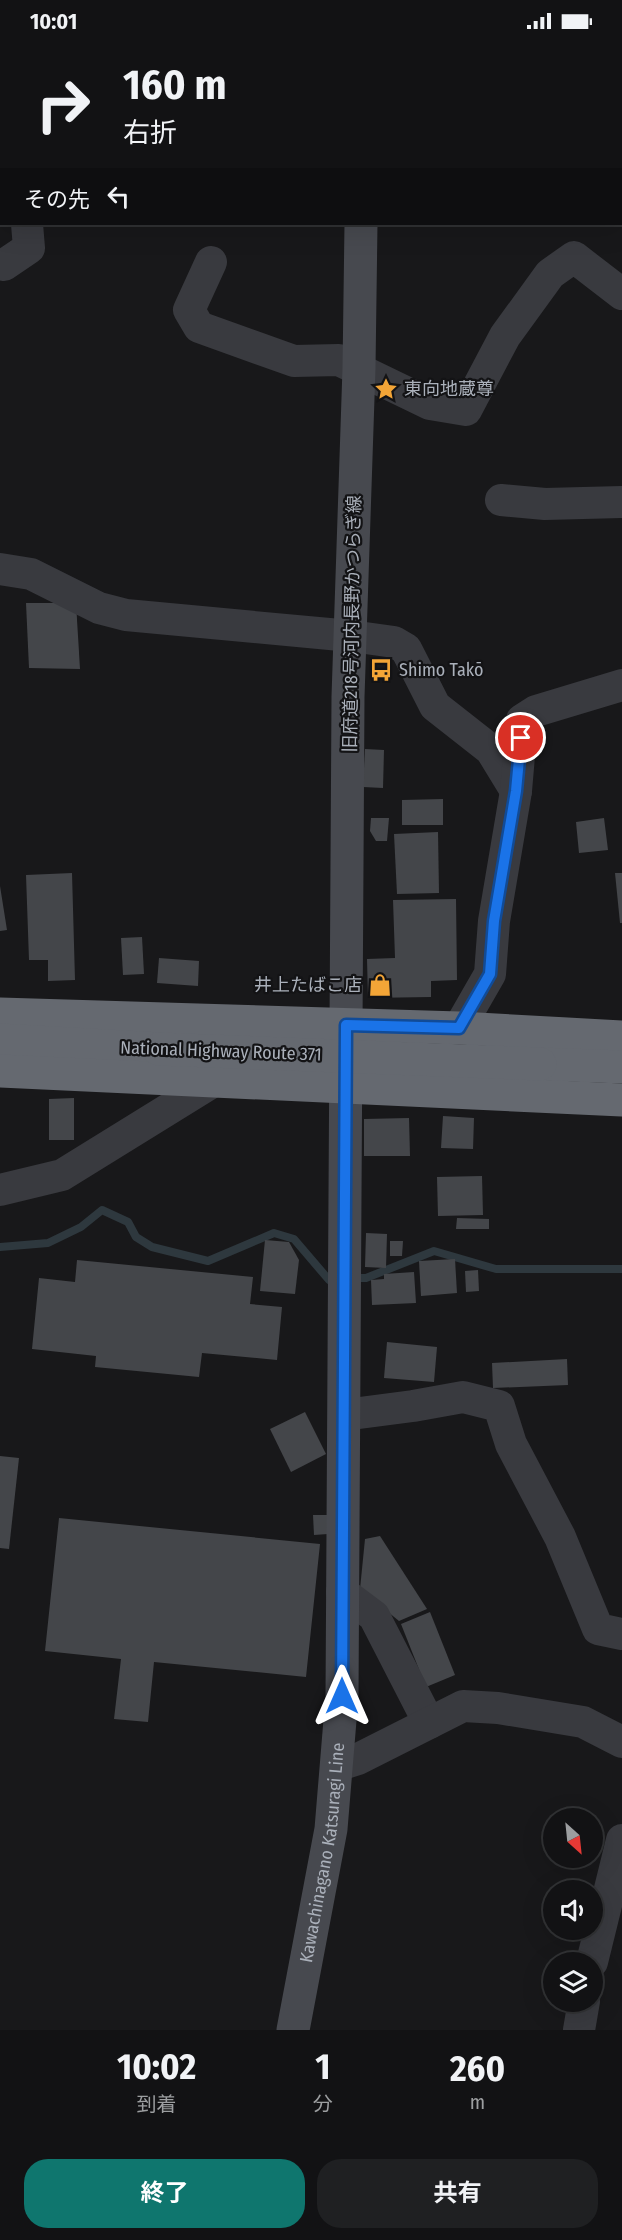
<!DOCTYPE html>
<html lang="ja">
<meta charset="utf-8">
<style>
:root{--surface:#121214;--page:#1f2022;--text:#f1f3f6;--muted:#9c9ea0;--line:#313234;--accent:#0f766e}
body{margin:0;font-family:"Fira Sans Condensed","Noto Sans JP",sans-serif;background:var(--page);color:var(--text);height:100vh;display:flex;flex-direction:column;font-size:22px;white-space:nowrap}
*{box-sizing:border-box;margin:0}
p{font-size:20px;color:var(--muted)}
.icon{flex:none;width:33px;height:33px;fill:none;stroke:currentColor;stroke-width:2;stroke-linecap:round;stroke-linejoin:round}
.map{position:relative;height:1988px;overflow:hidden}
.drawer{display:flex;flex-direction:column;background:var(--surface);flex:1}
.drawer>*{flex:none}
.guide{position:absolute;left:0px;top:0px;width:622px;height:183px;box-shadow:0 6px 24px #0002,0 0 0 2px var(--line);background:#121214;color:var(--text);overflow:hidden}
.needle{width:39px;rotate:153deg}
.fabs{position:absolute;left:543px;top:1766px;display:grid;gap:12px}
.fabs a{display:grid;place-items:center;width:60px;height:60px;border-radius:50%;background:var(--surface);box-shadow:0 6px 24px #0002,0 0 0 2px var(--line);font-size:30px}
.pin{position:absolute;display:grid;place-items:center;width:51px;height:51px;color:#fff;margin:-26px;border:3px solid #fff;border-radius:50%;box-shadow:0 2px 6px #0007}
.me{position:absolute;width:66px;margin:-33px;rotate:0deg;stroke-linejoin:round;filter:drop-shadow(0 0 4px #0008)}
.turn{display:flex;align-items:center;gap:21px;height:126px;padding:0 24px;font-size:27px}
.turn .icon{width:78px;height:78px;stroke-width:2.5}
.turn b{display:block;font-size:42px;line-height:51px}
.then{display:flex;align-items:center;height:57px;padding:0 24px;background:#0003;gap:12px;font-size:22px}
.eta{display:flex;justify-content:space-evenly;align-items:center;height:102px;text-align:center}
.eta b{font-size:36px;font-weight:700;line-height:42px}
.cta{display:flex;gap:12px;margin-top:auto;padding:12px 24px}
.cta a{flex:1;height:69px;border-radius:24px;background:var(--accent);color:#fff;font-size:24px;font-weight:700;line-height:69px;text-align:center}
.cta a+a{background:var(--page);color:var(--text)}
.status{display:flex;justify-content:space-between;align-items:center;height:42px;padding:0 30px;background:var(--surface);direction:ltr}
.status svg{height:16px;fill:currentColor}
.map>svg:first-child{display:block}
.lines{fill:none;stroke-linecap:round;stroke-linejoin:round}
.stream{stroke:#2e383e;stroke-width:8}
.building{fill:#44464a}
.street{stroke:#393a3f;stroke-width:32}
.secondary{stroke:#47494f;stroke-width:33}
.highway{stroke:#656970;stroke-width:33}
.highway-bridge{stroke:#656970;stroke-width:33}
.route-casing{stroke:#114b97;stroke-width:15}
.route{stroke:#1a73e8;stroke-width:10}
.labels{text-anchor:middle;stroke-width:4.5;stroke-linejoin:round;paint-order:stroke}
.poi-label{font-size:18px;fill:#aab0ba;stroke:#131315;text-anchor:start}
.street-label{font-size:18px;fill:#aab0ba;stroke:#131315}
</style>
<div class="status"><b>10:01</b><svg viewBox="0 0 49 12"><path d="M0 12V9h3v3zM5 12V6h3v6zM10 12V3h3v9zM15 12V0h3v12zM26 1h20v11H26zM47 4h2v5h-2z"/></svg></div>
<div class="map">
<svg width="622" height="1988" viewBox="0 0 622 1988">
<rect width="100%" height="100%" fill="#18181a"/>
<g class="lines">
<g class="stream">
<polyline points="0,1205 48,1201 81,1185 102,1168 128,1180 136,1195 152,1205 208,1219 274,1191 294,1197 329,1238"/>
<polyline points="361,1236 366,1236 434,1209 496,1227 622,1227"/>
</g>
</g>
<g class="building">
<polygon points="26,561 76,561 80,627 29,626"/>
<polygon points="365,707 384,708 383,746 363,745"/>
<polygon points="443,757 443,783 402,783 402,758"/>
<polygon points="371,776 389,776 387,799 376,799 370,789"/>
<polygon points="604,776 608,808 579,811 576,780"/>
<polygon points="438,790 439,851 397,852 394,792"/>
<polygon points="72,831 75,938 48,939 48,918 29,918 26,833"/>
<polygon points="615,831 622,831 622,881 620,881"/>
<polygon points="0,844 7,888 0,889"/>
<polygon points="456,857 457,938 431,939 431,955 368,956 367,917 395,916 393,858"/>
<polygon points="142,895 144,932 123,933 121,896"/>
<polygon points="159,916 199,919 198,944 157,941"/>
<polygon points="74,1056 74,1098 49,1098 49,1057"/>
<polygon points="443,1074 474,1076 473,1107 441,1106"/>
<polygon points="409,1076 410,1114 364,1114 364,1077"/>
<polygon points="482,1134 483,1173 438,1174 437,1135"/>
<polygon points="457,1176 489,1177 489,1187 456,1187"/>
<polygon points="366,1191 387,1192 386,1226 365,1225"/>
<polygon points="265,1198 289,1200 299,1218 295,1252 260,1249"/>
<polygon points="390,1199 403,1199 402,1214 390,1214"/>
<polygon points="455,1217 457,1251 421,1254 419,1219"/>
<polygon points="77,1218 253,1235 250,1262 282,1265 277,1318 202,1311 199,1335 95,1325 96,1314 32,1307 39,1236 75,1240"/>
<polygon points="478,1228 479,1249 466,1250 465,1229"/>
<polygon points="414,1230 416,1261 372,1263 371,1238 384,1237 384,1232"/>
<polygon points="387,1300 437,1305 434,1340 384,1336"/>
<polygon points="567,1317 568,1343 493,1346 492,1321"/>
<polygon points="305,1370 326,1412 291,1430 270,1387"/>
<polygon points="0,1414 19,1416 9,1507 0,1506"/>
<polygon points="313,1473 328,1473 328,1492 314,1493"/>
<polygon points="59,1476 320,1502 306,1635 154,1620 148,1680 114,1677 121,1617 45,1609"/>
<polygon points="380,1494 427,1567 399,1579 360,1547 365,1497"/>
<polygon points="430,1570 455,1633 426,1645 401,1582"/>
</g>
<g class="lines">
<g class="street">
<polyline points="18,0 18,2"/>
<polyline points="211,220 189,268 199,285 294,319 339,318 430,362 466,368 505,294 550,232 574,215 622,252"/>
<polyline points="4,223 29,206 27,182"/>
<polyline points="501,458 545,462 622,460"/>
<polyline points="0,527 31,532 99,566 126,573 351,594 394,600 406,607 435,664 491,708 516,749"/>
<polyline points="459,986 490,932 494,879 516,749 522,678 536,669 622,643"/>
<polyline points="0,1148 62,1133 214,1039"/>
<polyline points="344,1373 413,1364 463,1355 499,1364 511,1402 560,1495 598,1587 622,1592"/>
<polyline points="342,1550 374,1574 429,1681"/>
<polyline points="336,1724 358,1717 463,1664 498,1666 583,1680 622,1700"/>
<polyline points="592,1920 622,1798"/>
<polyline points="579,1988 584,1959"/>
</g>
<g class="secondary">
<polyline points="363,2 363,0"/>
<path id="s1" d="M293,1988L331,1787L342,1654L348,655L359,326L361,182"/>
</g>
<g class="highway">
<polyline points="0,972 459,986 622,995"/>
<polyline points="0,998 159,1007"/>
<polyline points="540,1022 622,1025"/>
<polyline points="0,1029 622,1058"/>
</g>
<polyline class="highway-bridge" points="159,1007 540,1022"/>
</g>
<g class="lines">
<g class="route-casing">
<polyline id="route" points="342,1654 346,983 459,986 490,932 494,879 516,749 521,696"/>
</g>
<use href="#route" class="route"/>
</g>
<defs>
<g id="sight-bare" transform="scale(1.8)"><path d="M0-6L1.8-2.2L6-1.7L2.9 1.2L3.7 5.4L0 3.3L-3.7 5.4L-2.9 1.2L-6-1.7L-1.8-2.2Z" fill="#f3a537" stroke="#131315" stroke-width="2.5" paint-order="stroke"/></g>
<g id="bus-bare" transform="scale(1.8)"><path d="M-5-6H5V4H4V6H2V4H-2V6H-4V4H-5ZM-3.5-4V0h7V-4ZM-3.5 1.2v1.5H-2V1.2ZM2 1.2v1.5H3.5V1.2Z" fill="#f3a537" stroke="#131315" stroke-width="2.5" paint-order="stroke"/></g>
<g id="shop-bare" transform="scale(1.8)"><path d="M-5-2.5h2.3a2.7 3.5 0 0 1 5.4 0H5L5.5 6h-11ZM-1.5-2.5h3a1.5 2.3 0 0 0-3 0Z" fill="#f3a537" stroke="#131315" stroke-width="2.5" paint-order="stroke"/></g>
</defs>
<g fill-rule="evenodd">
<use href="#sight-bare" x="386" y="347"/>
<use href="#bus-bare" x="381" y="628"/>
<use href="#shop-bare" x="380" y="943"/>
</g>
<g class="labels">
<g class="poi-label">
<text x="404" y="353">東向地蔵尊</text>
<text x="399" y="634">Shimo Takō</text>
<text x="362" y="949" text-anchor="end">井上たばこ店</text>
</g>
<g class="street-label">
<text transform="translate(352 582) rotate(-89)" y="6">旧府道218号河内長野かつらぎ線</text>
<text transform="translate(221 1009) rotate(2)" y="6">National Highway Route 371</text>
<text dy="6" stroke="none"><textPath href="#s1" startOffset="180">Kawachinagano Katsuragi Line</textPath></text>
</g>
</g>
</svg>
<div class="fabs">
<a><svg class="needle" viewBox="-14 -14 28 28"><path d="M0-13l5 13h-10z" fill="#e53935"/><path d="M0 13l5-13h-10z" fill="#9c9ea0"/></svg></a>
<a><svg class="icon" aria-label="sound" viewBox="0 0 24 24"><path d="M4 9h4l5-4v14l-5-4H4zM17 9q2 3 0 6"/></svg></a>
<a><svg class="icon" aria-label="layers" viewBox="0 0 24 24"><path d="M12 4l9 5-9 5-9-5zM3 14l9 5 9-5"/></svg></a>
</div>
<div class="pin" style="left:521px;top:696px;background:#d93025"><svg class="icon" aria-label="arrive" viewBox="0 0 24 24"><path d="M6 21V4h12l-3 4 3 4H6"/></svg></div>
<svg class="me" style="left:342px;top:1654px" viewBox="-20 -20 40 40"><path d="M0-17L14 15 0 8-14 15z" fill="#1a73e8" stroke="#fff" stroke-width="4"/></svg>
<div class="guide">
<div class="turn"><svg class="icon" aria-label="right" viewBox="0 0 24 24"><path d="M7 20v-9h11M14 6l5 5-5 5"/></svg><div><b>160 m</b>右折</div></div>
<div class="then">その先<svg class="icon" aria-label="left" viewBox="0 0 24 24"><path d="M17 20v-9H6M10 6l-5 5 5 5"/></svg></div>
</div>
</div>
<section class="drawer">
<div class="eta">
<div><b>10:02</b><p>到着</p></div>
<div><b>1</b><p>分</p></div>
<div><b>260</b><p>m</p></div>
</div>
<div class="cta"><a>終了</a><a>共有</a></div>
</section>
